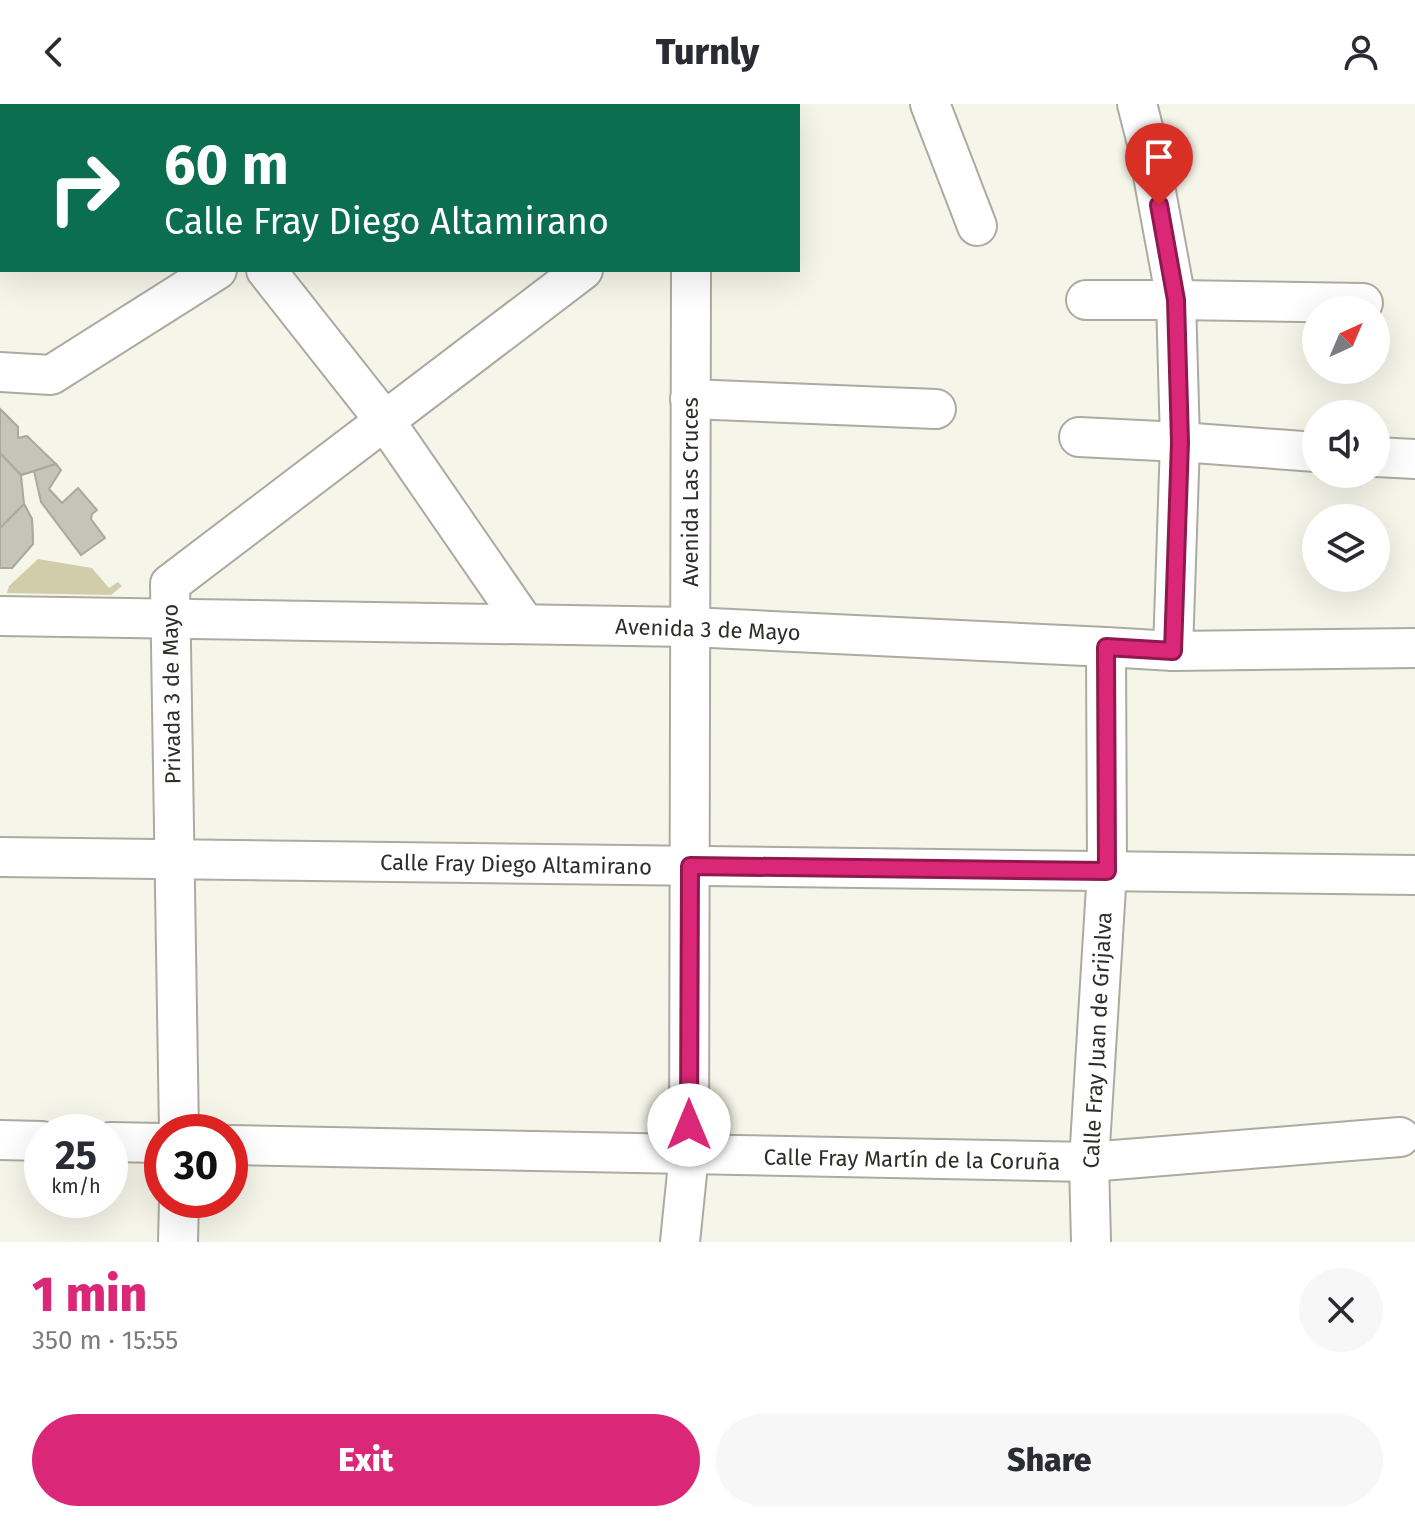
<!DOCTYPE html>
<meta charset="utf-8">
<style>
:root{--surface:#fff;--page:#f7f7f7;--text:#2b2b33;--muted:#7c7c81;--accent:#db2777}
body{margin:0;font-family:"Fira Sans",sans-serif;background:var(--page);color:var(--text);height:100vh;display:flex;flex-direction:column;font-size:30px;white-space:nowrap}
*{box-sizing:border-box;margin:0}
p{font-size:26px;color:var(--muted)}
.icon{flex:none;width:44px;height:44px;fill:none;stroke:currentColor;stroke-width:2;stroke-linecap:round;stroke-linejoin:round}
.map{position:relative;height:1138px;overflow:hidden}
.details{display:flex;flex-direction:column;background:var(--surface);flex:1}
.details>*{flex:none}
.guide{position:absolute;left:0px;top:0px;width:800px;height:168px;box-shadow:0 8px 32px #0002;background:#0b6e4f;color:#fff;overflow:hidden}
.needle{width:52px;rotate:44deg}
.controls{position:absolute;left:1302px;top:192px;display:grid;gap:16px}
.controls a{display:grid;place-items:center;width:88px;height:88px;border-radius:50%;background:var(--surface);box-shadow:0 8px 32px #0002;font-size:40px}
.speed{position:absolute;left:24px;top:1010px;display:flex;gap:16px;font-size:40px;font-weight:700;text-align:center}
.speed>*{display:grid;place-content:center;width:104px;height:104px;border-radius:50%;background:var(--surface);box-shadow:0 8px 32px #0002;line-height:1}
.speed small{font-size:20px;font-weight:400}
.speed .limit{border:12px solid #d22;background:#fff;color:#111}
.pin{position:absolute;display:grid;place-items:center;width:68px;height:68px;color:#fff;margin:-82px -34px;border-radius:50% 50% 50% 0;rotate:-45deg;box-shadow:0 0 8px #0007}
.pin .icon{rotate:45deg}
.me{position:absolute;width:88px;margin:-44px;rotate:0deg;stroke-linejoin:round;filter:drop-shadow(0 0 6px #0008)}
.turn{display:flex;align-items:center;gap:28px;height:168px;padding:0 32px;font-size:36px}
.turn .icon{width:104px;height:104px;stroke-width:2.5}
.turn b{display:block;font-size:56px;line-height:68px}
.round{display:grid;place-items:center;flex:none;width:84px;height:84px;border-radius:42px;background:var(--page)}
.head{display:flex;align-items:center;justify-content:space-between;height:136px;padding:0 32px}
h1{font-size:48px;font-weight:800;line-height:60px;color:var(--accent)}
.cta{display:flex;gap:16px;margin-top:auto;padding:16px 32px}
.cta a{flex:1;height:92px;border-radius:48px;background:var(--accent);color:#fff;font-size:32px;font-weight:800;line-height:92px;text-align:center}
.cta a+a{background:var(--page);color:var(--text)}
header{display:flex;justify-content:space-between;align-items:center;height:104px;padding:0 32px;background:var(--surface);font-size:36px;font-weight:800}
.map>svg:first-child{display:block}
.green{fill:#d1cdab}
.building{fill:#c5c4b9;stroke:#aaa99f;stroke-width:2}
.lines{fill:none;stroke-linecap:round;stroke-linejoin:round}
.minor-casing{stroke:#acaba1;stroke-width:42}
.minor{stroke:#fff;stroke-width:38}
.route-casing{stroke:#8e194d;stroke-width:20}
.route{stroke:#db2777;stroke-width:14}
.labels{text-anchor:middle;stroke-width:7;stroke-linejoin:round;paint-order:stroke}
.street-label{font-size:22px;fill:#2d2d29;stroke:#fff}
</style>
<header><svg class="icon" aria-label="back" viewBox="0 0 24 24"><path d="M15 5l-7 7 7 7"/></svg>Turnly<svg class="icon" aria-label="person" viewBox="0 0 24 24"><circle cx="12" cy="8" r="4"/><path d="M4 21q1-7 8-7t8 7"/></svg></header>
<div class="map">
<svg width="1415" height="1138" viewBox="0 0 1415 1138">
<rect width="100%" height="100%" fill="#f6f5e9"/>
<polygon class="green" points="38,455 92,464 109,484 118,478 122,482 111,491 7,489 9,482"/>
<g class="building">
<polygon points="0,305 18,323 18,334 27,332 54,361 21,371 24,400 32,415 33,440 12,464 0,464"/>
<polygon points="0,305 18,323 18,334 27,332 56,360 21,371 0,349"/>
<polygon points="56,360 61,366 49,385 62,399 78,384 97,406 92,410 91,415 105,434 81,451 41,398 34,367"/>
<polygon points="24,400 32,415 33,440 12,464 0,464 0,424"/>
</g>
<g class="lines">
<g class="minor-casing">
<g id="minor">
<polyline points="137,0 139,2"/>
<polyline points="571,0 571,2"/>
<polyline points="930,0 977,122"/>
<polyline points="1137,0 1147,39 1176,196 1180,338 1173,547"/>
<polyline points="19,2 22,0"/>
<polyline points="450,2 453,0"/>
<polyline points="691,2 691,0"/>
<polyline points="266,166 385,317 525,520"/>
<polyline points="1086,196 1176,196 1363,199"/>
<polyline points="0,268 51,271 217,166"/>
<polyline points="690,295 936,305"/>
<polyline points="1079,333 1180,338 1316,348"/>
<polyline points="1376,353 1415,355"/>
<polyline points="0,512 690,523 1106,543 1173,547 1415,544"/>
<polyline points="0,753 1415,771"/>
<polyline points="179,1028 170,480 583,166"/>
<polyline points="0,1036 42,1037"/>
<polyline points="110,1038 162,1039"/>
<polyline points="230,1041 1089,1058 1400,1033"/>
<polyline points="178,1138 179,1096"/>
<polyline points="680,1138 689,1050 691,166"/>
<polyline points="1091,1138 1089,1058 1107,767 1106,543"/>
</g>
</g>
<use href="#minor" class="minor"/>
</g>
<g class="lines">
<g class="route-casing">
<polyline id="route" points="689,1021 690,762 1107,767 1106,543 1173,547 1180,338 1176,196 1159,101"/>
</g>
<use href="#route" class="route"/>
</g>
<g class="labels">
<g class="street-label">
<text transform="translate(690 388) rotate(-90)" y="8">Avenida Las Cruces</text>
<text transform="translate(708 525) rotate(2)" y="8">Avenida 3 de Mayo</text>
<text transform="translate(171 590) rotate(-91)" y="8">Privada 3 de Mayo</text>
<text transform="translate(516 760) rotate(1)" y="8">Calle Fray Diego Altamirano</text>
<text transform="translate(1097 936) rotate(-87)" y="8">Calle Fray Juan de Grijalva</text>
<text transform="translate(912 1055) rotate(1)" y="8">Calle Fray Martín de la Coruña</text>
</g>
</g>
</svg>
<div class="controls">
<a><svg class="needle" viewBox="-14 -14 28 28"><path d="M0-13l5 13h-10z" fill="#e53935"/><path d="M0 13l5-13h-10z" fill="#7c7c81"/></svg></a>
<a><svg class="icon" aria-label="sound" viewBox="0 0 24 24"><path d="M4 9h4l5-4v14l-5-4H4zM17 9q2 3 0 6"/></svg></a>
<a><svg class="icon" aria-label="layers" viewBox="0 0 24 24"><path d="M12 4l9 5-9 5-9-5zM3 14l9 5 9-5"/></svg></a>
</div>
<div class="speed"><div>25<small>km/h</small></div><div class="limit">30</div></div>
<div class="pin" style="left:1159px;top:101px;background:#d93025"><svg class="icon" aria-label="arrive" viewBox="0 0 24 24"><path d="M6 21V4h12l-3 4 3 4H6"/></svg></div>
<svg class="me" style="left:689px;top:1021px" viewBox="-20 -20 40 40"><circle r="19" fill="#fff"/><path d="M0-13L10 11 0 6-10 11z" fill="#db2777"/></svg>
<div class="guide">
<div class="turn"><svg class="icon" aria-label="right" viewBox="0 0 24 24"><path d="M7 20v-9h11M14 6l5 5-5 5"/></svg><div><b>60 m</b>Calle Fray Diego Altamirano</div></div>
</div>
</div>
<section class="details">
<div class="head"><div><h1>1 min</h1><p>350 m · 15:55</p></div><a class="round"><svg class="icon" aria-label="close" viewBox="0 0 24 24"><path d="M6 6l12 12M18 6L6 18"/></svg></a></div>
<div class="cta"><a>Exit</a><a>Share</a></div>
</section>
